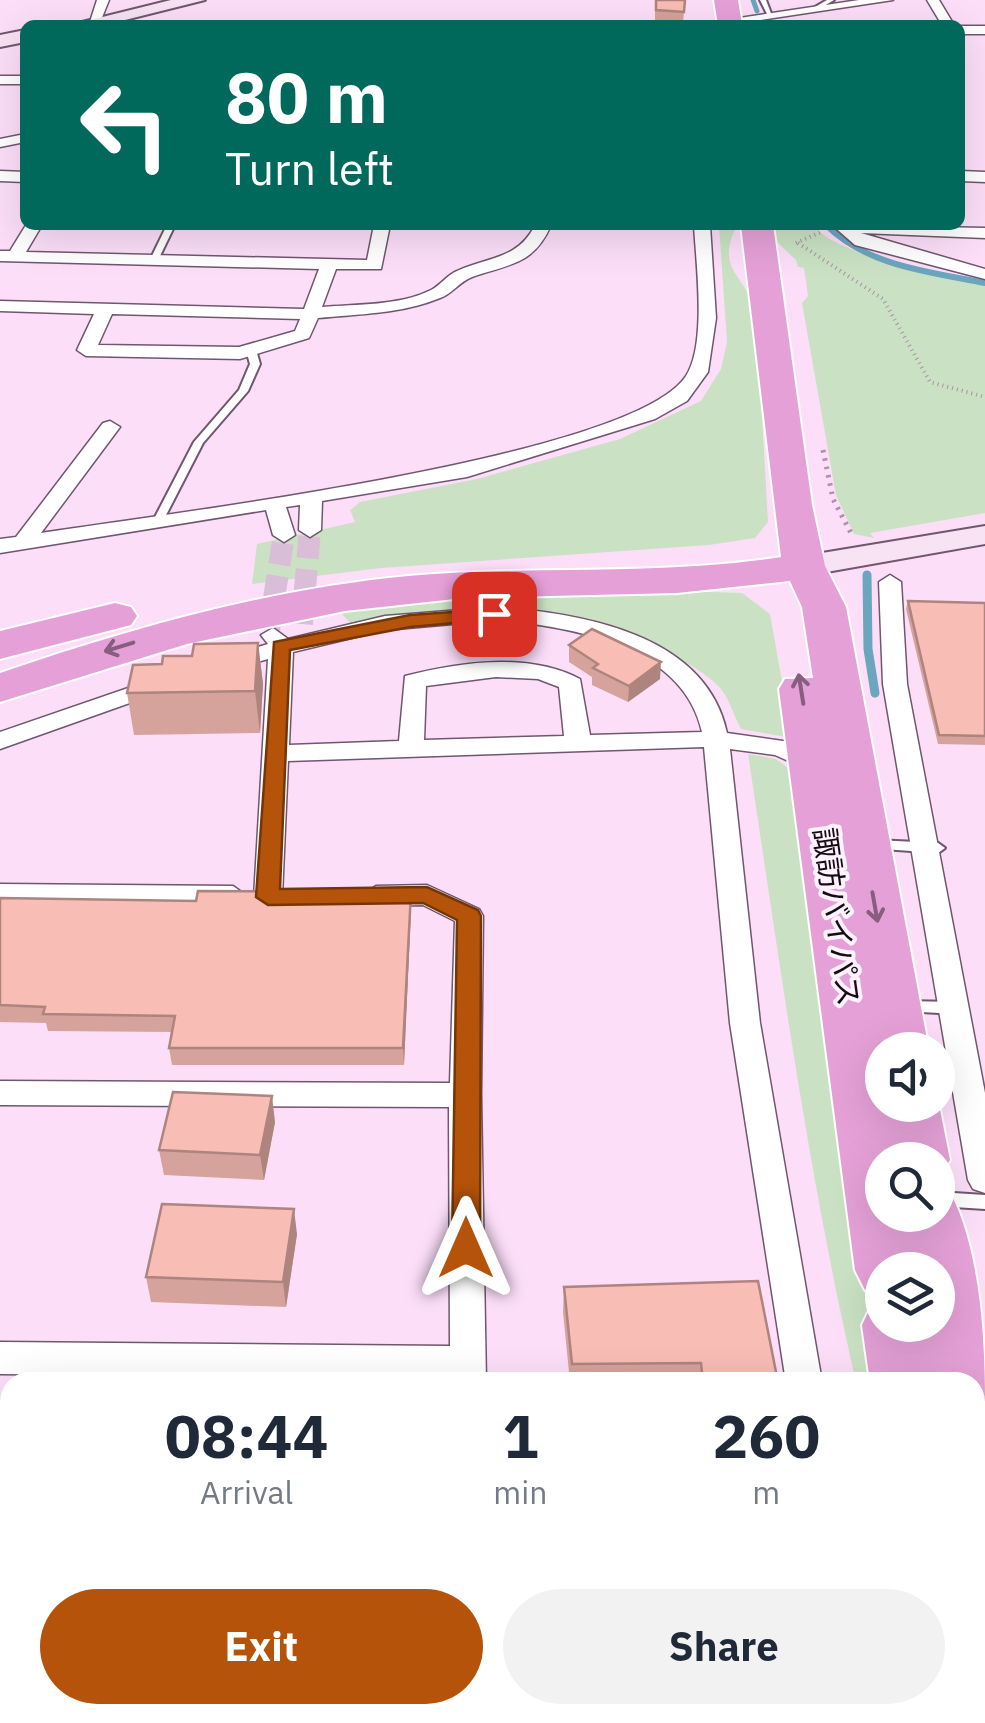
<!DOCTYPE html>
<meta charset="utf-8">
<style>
:root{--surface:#fff;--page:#f2f2f3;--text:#1f2937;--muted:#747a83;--accent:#b45309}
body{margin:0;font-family:"IBM Plex Sans","Noto Sans JP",sans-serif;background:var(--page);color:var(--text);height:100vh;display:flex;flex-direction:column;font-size:38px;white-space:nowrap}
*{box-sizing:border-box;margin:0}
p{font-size:32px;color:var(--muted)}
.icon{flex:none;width:55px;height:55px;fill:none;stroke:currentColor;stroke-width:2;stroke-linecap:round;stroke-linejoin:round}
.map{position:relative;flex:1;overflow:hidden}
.details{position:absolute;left:0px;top:1372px;width:985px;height:352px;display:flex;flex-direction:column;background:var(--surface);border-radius:30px 30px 0 0;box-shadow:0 10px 40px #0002}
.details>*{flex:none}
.hud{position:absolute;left:20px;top:20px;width:945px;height:210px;border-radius:15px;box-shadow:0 10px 40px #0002;background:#00695c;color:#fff;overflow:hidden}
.controls{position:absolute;left:865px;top:1032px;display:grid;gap:20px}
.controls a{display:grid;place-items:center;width:90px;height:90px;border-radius:50%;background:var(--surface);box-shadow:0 10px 40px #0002;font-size:50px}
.pin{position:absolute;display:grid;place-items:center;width:85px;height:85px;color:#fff;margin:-42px;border-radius:20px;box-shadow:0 5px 15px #0006}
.me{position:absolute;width:110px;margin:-55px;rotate:0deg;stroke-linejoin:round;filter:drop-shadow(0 0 8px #0008)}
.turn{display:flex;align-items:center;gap:35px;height:210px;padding:0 40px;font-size:45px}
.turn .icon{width:130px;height:130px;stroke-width:2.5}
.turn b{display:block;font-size:70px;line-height:85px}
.eta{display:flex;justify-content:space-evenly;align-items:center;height:170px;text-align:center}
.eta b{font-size:60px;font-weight:700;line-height:70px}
.primary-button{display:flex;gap:20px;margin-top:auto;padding:20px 40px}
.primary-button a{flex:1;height:115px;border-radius:60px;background:var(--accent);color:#fff;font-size:40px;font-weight:700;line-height:115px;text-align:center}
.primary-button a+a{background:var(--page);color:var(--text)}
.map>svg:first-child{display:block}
.green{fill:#cae2c3}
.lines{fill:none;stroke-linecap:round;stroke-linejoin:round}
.stream-far2{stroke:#6ba5be;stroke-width:5}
.stream-far1{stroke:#6ba5be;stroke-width:6}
.stream{stroke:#6ba5be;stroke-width:9}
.street-tunnel{stroke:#dabed7;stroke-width:22;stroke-dasharray:22 11;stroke-linecap:butt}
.lane-casing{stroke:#70576e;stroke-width:4}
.street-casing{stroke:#70576e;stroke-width:3}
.secondary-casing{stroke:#70576e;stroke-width:4}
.highway-casing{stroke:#fff;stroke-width:4}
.path-far1{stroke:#aa93a8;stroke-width:4;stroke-dasharray:1 4;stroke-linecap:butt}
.path{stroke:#aa93a8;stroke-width:5;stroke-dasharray:2.5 6;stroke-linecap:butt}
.lane{fill:#fff;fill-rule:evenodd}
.street{fill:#fff;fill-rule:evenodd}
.secondary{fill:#f7e3f3;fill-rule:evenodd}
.highway{fill:#e5a1d7;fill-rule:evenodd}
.wall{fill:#d5a39b}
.shaded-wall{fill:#ae847e}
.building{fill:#f8bdb4;stroke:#ae847e;stroke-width:2.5}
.oneway{stroke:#885e80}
.route{fill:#b45309;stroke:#753606;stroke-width:2.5}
.labels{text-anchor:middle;stroke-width:8;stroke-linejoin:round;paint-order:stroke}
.street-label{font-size:30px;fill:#160c15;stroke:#fef2fc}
</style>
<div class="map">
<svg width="985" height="1723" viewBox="0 0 985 1723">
<rect width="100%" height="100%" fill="#fcdef9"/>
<g class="green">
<path d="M719,225H737C714,271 746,274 756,312L768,522L755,538L709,545L381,568L252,584L257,544L355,522L350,510L360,502L477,479L620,439L701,401L721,369L727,342Z"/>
<path d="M771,225H814C832,255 948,276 985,285V513L870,533L874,538L854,534L836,495L802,303L808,296L804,268L798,267L796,260L773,238Z"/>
<path d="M682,591L742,593L770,614L792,738L741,729C734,716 729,698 720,688C702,668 671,655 647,644C544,598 462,605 353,626L340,612L417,597Z"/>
<path d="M748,754L776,759L791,770L879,1382H856C808,1175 780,964 748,754Z"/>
</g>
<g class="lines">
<g class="stream-far2">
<polyline points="753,0 757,11"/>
<polyline points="760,21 761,25"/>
</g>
<path class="stream-far1" d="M826,225C867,266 930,272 985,283"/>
<polyline class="stream" points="867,575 868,649 875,693"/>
<g class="street-tunnel">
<polyline points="302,624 310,530"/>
<polyline points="269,630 284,535"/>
</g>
<g class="lane-casing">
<g id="lane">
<polygon points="760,0 766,0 772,16 768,16"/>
<polygon points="827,0 834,0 819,9 815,9 815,7"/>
<polygon points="167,225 175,225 158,260 151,262 150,260"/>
<polygon points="251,347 256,350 260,364 248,391 203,443 163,521 155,521 154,519 194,442 239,390 250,364 246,350"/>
<polygon points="875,840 938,843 945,848 938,853 870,848 868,845 870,842"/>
<polygon points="903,1001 957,1002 962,1004 965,1008 962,1012 957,1014 903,1011 898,1010 895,1006 898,1002"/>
<polygon points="938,1192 985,1195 985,1209 938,1206"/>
</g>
</g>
<g class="street-casing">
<g id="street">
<polygon points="97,0 109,0 99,25 89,25"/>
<polygon points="859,0 893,0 728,25 693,25"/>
<polygon points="927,0 939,0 954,25 942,25"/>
<rect x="960" y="26" width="25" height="8"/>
<rect x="0" y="76" width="25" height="8"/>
<polygon points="25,134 25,142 0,147 0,139"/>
<polygon points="0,171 25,172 25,182 0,181"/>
<polygon points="960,171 985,172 985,182 960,181"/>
<path d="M26,225H42L26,252L367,260L374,225H390L381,269H336L322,307C357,304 399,306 431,290C441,285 447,275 457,271C488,257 519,259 535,225H551C534,265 509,264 472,277C459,282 452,294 440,298C401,314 359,314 318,318L309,338L240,359L86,356L77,350L94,314L0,311V301L304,309L319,269L0,261V251H10ZM112,314L300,319L295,331L239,347L98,345Z"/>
<path d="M694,225H710L716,318L708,372L687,401L655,419L467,477L322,501L321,530L310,537L299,530L300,505L286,507L295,535L284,542L273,535L266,510L0,553V539L16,537L103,423L110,421L120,427L41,533C155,515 631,459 686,376C707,344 696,263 694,225Z"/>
<polygon points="832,225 985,228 985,238 861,233 985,269 985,279 855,245"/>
<polygon points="890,575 901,582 907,684 985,1093 985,1193 973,1189 968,1180 883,684 879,582"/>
<path d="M498,607C583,614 706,634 727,733L790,742L826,764L813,772L775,755L730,749L760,1023L822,1382H786L730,1023L704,747L288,761L282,897L268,907L254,897L268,659L223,672L214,670L211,665L214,660L268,644L261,635L273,628L288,639L385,616ZM498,620C572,627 683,645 702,732L590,735L580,679C528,652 460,662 405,676L399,741L289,745L293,652L385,630ZM496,677L538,679L559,687L564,736L424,740L426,686Z"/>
<polygon points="163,676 172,678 175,683 172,688 0,749 0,732"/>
<polygon points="0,884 233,886 247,896 233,906 0,904"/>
<polygon points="427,885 479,909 483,916 481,1095 486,1382 450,1382 450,1378 0,1374 0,1342 450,1346 449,1107 0,1105 0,1081 450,1083 455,921 423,905 376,906 362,896 376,886"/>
<rect x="455" y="1715" width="42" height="8"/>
</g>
</g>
<g class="secondary-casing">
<g id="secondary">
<polygon points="171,0 205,0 105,25 70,25"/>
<polygon points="25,30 25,42 0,47 0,35"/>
<polygon points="985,526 985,544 804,576 788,566 804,556"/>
</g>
</g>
<g class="highway-casing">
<g id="highway">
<polygon points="714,0 738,0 742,25 718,25"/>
<path d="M741,225H773L812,505L825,566L846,607L929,1050H882V1105H938V1100L950,1160L938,1179V1160H882V1215H938V1191L952,1196C980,1253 985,1338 985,1401L975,1407V1382H870L862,1325L872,1304L882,1300V1325H938V1270H882V1296L865,1290L855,1270L779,689L785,679L813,678L802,607L790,581L677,593L464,598L345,611L187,644L0,702V673C132,628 269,589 408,576C532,565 658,576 781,557Z"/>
<polygon points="115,603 131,607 137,616 131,625 0,659 0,631"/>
<polygon points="975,1442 985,1446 985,1723 946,1723 943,1715 975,1715"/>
</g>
</g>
<g class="path-far1">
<polyline points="796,243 821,232"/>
<polyline points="798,243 883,299 930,382 985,397"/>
</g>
<polyline class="path" points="823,450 833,499 852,535"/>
<use href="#lane" class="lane"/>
<use href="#street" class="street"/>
<use href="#secondary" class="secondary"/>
<use href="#highway" class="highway"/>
</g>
<g class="wall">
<polygon points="655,0 685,0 683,23 655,22"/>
<polygon points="908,601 985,603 985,745 938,744 906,609"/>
<polygon points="258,643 263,684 260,733 134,735 127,693 162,664 192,656"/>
<polygon points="569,645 660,679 628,702 592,685 592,677 569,662"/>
<polygon points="411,892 411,909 404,1065 172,1065 169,1048 172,1032 48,1031 46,1023 0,1022 0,898 196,901"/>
<polygon points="275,1122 264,1180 164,1175 159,1150"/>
<polygon points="297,1234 286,1307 151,1302 146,1277"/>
<polygon points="564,1287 778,1382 570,1382 563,1312"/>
</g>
<g class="shaded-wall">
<polygon points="258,643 263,684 260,733 255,691"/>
<polygon points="661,662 660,679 628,702 629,686"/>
<polygon points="411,892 411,909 404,1065 403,1048"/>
<polygon points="272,1096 275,1122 264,1180 260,1155"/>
<polygon points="294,1209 297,1234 286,1307 283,1282"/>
</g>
<g class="building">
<polygon points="656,0 685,0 684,12 656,10"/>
<polygon points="908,601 985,603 985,736 939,735"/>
<polygon points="592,629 661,662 629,686 593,668 598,664 569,645"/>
<polygon points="258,643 255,691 127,693 133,665 162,664 163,656 192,656 194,644"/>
<polygon points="198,891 411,892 403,1048 169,1048 175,1016 43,1014 45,1007 0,1005 0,898 196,901"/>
<polygon points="173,1092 272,1096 260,1155 159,1150"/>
<polygon points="162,1204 294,1209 283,1282 146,1277"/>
<polygon points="758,1281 778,1382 703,1382 701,1363 572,1364 564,1287"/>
</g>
<defs><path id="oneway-shaft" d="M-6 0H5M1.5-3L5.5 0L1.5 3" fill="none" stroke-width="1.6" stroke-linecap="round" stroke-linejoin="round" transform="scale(2.5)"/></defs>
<g class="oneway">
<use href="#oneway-shaft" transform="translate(119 647) rotate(163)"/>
<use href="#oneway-shaft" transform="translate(801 689) rotate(-99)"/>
<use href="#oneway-shaft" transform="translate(875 907) rotate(80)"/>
</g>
<polygon class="route" points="494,609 501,610 501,619 410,627 290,650 280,889 427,887 478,910 481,916 480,1248 476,1256 456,1256 452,1248 457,920 423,903 268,905 256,897 274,642 410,615"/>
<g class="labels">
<g class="street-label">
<text transform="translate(836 917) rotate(82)" y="10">諏訪バイパス</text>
</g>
</g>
</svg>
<div class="controls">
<a><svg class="icon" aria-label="sound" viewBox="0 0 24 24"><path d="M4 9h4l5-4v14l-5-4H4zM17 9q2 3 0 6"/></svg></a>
<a><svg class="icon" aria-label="search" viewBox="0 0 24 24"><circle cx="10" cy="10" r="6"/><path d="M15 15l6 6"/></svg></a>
<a><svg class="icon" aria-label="layers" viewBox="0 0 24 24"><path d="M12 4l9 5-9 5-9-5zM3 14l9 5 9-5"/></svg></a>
</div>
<div class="pin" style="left:494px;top:614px;background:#d93025"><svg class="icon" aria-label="arrive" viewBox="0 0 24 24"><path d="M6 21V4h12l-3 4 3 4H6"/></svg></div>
<svg class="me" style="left:466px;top:1248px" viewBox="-20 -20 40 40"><path d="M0-17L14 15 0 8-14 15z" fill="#b45309" stroke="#fff" stroke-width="4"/></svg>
<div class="hud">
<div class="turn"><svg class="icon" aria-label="left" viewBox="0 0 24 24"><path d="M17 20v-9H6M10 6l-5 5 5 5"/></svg><div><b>80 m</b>Turn left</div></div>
</div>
<section class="details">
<div class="eta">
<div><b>08:44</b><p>Arrival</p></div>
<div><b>1</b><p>min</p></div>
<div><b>260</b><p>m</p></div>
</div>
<div class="primary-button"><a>Exit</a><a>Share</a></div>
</section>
</div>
